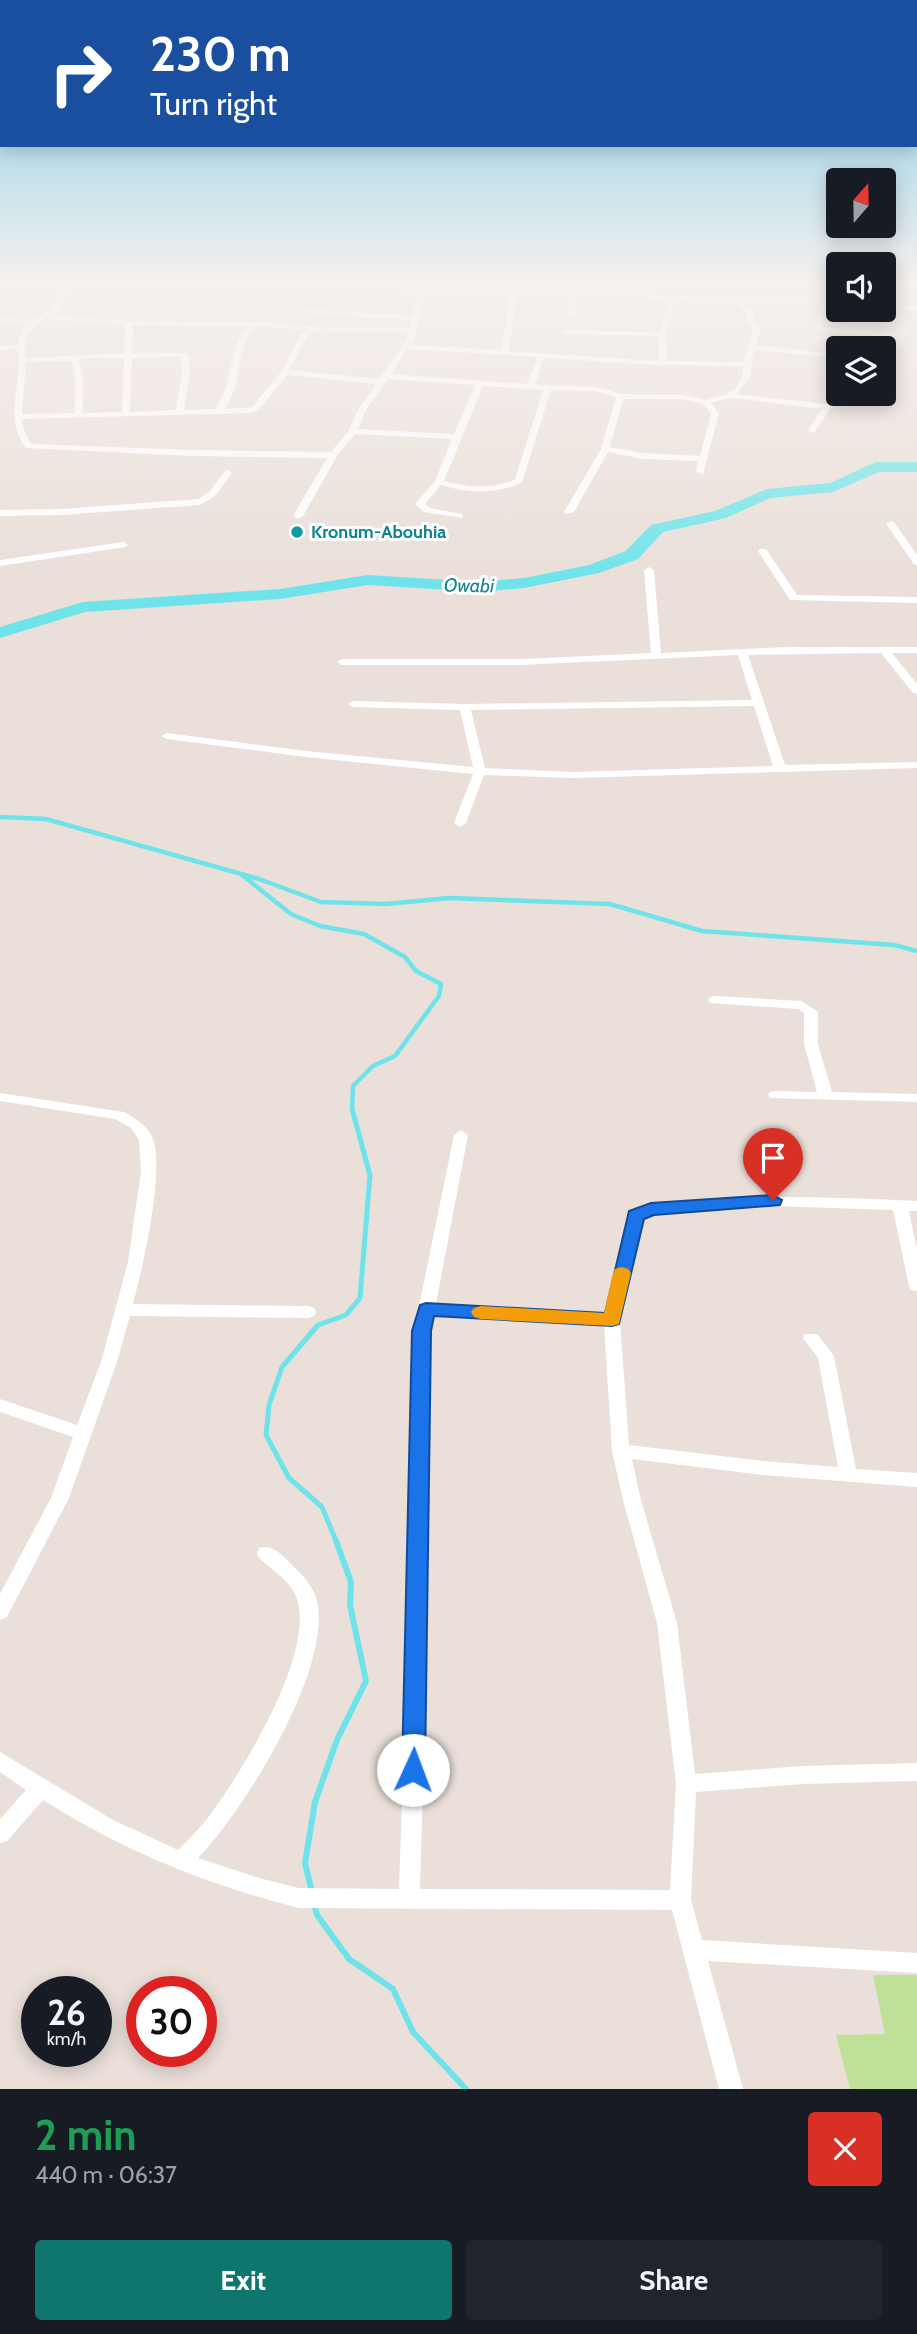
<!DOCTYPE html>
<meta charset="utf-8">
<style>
:root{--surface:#171b24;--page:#20242c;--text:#f1f3f6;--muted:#9ea1a6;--accent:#0f766e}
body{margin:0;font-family:Cabin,sans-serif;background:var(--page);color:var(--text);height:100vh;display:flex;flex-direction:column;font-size:26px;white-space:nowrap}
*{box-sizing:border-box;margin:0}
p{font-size:23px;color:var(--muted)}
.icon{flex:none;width:38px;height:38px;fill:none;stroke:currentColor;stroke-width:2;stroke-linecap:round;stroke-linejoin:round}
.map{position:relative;height:2089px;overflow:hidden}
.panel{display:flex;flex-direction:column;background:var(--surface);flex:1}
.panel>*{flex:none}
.hud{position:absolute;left:0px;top:0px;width:917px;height:147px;box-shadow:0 4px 18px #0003;background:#1a4fa0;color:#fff;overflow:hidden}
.needle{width:46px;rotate:20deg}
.fabs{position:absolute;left:826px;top:168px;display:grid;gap:14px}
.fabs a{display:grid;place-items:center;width:70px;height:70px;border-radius:7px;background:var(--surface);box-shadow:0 4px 18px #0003;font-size:35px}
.speed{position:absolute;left:21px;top:1976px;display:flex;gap:14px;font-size:35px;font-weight:700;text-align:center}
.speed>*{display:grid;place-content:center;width:91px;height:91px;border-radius:50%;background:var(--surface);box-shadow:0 4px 18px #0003;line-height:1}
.speed small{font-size:18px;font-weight:400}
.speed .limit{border:10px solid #d22;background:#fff;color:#111}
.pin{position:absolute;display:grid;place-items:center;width:60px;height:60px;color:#fff;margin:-72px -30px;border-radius:50% 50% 50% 0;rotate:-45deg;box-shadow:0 0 7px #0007}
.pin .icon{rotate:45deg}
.me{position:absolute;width:77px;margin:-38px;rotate:2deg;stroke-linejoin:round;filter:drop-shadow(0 0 5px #0008)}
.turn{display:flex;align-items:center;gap:24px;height:147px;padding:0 35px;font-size:32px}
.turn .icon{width:91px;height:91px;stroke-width:2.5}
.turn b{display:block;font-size:49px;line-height:60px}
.round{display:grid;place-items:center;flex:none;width:74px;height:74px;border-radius:7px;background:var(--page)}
.head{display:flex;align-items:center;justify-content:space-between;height:119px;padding:0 35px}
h1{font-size:42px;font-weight:800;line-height:52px;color:#1e9e55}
.action{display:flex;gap:14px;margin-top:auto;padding:14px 35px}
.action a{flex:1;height:80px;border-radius:7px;background:var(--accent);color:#fff;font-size:28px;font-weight:800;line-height:80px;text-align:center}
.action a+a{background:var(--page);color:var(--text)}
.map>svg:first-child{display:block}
.green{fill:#bfe097}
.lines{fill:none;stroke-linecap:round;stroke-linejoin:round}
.stream-far2{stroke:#6ee4ea;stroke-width:4.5}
.stream-far1{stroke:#6ee4ea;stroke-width:5}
.stream{stroke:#6ee4ea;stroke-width:6}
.river{fill:#6ee4ea;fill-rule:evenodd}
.minor{fill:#fff;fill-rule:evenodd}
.route{fill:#1a73e8;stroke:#114b97;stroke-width:2}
.slow{fill:#f59e0b}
.culture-dot{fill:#0f9aa8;stroke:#fff;stroke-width:2.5}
.labels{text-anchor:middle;stroke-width:6;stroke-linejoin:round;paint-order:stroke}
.far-culture-label{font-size:18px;font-weight:bold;fill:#0d838f;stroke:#fff;text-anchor:start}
.far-water-label{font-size:19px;font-style:italic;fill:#118292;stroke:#fff}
</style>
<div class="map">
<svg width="917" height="2089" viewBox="0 0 917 2089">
<rect width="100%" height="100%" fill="#eadfd9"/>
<polygon class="green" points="873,1975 917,1975 917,2089 850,2089 836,2035 885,2034"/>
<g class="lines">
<g class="stream-far2">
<polyline points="0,817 46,819 259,879 321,902 386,904 449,898 610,904 702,931 894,945 917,951"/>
<polyline points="242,875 291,914 320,926 364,934 405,957 416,971 441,984 439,996 395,1056 373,1066 353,1086 352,1111"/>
</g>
<polyline class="stream-far1" points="337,1543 322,1507 289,1478 266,1435 269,1405 282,1367 318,1325 346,1315 360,1298 370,1175 352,1109"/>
<g class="stream">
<polyline points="312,1892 305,1863 315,1802 337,1740 366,1681 350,1605 351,1582 336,1541"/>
<polyline points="314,1904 317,1915 349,1959 393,1989 413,2032 466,2089"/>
</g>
<polygon class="river" points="876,462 917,462 917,472 879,472 833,492 770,498 726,518 663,532 638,559 599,573 524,588 481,592 368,585 280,599 85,612 0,638 0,627 83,602 280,589 368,575 481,582 524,578 589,565 626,551 651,525 715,511 767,489 830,483"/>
<g class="minor">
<path d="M64,286H71L59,310L52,315L129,321L264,322L316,327L409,328L411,320L308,313L304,311L308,309L412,316L419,291L337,288L334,286H425L838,302V306H828L821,327L893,333L897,335L893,337L814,331L821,306L743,303L755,314L754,321L761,331L755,345L838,354V358L754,350L750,377L737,394L826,404L846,394H856L830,409L815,432L812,433L808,430L822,409L730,398L711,403L719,413L703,474L696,472L698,461L643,459L608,452L574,512L566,514L564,512L601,449L616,397L596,391L551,390L522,482C497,495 467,493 441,485L425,504L430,508L462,514V518L424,512L415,504L435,481L452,439L355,434L337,456L303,516L298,519L293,516L327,458L193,456L26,448C2,418 24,384 17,349L0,350V346L17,345L23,327L27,324L0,322V318C39,320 45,322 64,286ZM426,291L510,294L501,350L410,345L414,340ZM517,295L570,297L567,317L571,319L575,317L577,297L669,300L659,332L564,330L560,332L564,334L658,336V361L509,351ZM676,300L734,302L747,314L746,321L753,331L743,362L666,361V334ZM46,319L125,325L124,353L26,358C22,337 29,329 46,319ZM133,325L248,326C226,350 235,385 215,409L184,410L190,373L189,355L185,353H132ZM256,326L307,330L301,334L281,372L252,407L224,409C244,385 233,352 256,326ZM317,331L408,332L406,340L379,379L289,370L308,335ZM407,349L537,357L527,384L391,374ZM181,357L182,373L176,410L130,412L132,358ZM84,358H124L122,412L83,413V378L79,360ZM544,358L652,365L743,366L742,377L736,388L727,394L706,400L684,395L621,394L597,387L535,385ZM72,361L75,378V413L22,414L26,362ZM287,375L376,384L358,410L349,430L331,452L193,450L32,444C26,436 23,429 22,419L249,413L258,411ZM388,379L475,385L454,434L358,429L366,410ZM483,386L543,390L515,479C494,490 466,487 444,481ZM623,399H684L703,404L711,413L700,456L643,453L610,447Z"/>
<polygon points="793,286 838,288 838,292 796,288"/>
<polygon points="884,304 917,306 917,310 884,308"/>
<polygon points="884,367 897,373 898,375 891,377 884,372"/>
<polygon points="228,470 232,473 215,496 200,505 60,515 0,516 0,510 60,509 198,499 209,492 225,471"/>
<polygon points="891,521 894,522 917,555 917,565 914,564 886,524"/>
<polygon points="123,542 128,545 126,547 0,566 0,560"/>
<polygon points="760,549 766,549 797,595 917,597 917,603 790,600 758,551"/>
<path d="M649,567L654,570L661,653L787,647H917V653H892L917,684V694L913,693L881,653L748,655L785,765L917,762V768L572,778L484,775L466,823L460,827L454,823L473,774L306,757L167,739L161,736L167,733L306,751L473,767L460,710L353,707L348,704L353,701L465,704L752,700L738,655L521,665H342L337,662L342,659H521L651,653L644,570ZM754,706L773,766L572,772L485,768L471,710Z"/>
<polygon points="715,996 801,1001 818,1012 818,1044 832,1092 917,1094 917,1102 770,1098 768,1095 770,1092 775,1091 817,1092 804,1044 804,1013 798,1009 710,1003 708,1000 710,997"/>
<path d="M0,1093L124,1112C136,1119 150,1127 154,1142C163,1181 143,1265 133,1304L308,1306L314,1308L316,1312L314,1316L308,1318L130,1316L117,1362L69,1498L7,1617L0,1620V1594L51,1498L73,1437L0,1412V1399L77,1425L101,1362L128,1262L141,1171L139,1140L131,1128L115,1119L0,1101Z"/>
<path d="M461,1130L468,1135L436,1304L605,1314L627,1215C650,1188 873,1199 917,1201V1211H909L917,1249V1291L911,1290L909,1286L893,1210L773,1206L653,1214L642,1218L620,1320L629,1445L763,1461L838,1467L818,1358L803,1338L805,1334H817L834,1356L856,1469L917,1473V1487L763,1475L632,1459L641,1500L677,1623L695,1774L804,1766L917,1763V1781L804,1784L696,1792L691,1900L702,1940L917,1953V1973L708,1961L743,2089H719L672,1910L299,1908C205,1884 126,1852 43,1800L7,1841L0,1843V1819L26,1790L0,1772V1752L113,1820L178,1850C188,1840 198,1830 207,1819C240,1775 318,1651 296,1596C290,1581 271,1569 259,1558L257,1553L259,1548C273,1543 285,1558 294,1567C303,1575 312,1586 316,1597C336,1664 244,1811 198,1858L259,1878L299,1888L399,1889L408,1617L414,1331L454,1135ZM433,1315L604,1325L612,1451L623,1500L657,1623L676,1784L670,1890L420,1889L428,1617L430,1331Z"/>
</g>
</g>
<linearGradient id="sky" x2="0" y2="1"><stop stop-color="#77c7e9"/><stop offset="0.49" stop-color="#f6f1ee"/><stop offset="1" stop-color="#f6f1ee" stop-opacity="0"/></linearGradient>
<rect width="917" height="579" fill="url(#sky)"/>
<polygon class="route" points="773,1195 782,1200 780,1205 654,1215 644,1219 619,1324 612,1326 434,1316 431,1331 425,1770 421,1777 413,1780 405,1777 402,1770 412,1331 420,1305 426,1303 605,1313 629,1211 651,1203"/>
<polygon class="slow" points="622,1267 628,1269 631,1273 619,1324 612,1326 481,1319 474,1317 471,1312 474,1308 481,1306 604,1313 613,1273 615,1269"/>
<circle class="culture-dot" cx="297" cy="532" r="7"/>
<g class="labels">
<g class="far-culture-label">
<text x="311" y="538">Kronum-Abouhia</text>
</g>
<g class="far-water-label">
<text transform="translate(469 585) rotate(1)" y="7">Owabi</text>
</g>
</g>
</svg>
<div class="fabs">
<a><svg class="needle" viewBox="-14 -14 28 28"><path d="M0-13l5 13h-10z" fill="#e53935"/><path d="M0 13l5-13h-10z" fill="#9ea1a6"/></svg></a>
<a><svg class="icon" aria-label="sound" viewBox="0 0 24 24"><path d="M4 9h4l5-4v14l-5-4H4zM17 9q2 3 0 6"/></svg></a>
<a><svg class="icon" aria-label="layers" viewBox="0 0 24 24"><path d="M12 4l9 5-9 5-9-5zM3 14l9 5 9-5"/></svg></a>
</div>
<div class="speed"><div>26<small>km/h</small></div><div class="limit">30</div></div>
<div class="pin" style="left:773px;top:1200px;background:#d93025"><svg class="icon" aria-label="arrive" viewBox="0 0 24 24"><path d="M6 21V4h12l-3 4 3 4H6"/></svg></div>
<svg class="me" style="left:413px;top:1770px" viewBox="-20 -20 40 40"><circle r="19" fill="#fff"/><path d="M0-13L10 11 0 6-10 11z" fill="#1a73e8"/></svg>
<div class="hud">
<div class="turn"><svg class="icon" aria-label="right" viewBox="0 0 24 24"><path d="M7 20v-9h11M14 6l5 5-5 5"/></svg><div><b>230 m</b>Turn right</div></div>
</div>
</div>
<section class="panel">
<div class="head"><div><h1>2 min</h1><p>440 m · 06:37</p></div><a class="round" style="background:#d93025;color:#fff"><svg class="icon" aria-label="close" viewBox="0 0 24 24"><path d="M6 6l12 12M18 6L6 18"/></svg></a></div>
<div class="action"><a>Exit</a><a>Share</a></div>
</section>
